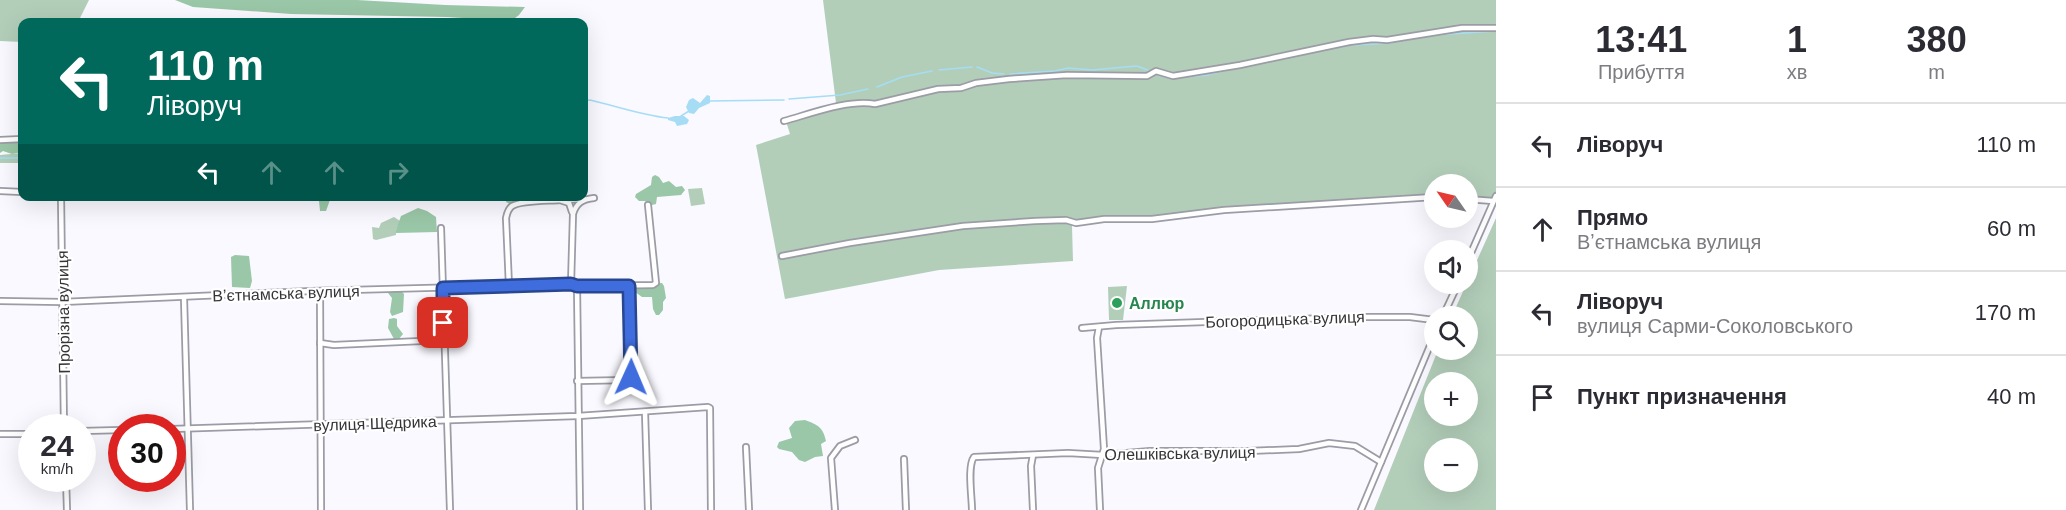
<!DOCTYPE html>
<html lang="uk">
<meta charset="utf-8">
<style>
:root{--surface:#fff;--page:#f7f7f7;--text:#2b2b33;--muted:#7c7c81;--line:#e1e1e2}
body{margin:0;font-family:Arial,sans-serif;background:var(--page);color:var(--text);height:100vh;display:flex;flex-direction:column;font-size:22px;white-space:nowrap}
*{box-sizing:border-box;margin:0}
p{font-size:20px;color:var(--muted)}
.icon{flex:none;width:33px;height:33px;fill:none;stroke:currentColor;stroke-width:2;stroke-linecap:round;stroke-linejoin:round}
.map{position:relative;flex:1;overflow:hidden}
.sheet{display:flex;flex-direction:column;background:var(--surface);width:570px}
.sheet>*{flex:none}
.guide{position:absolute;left:18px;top:18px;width:570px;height:183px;border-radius:12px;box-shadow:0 6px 24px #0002;background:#00695c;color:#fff;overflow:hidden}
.needle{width:39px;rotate:304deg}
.controls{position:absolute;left:1424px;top:174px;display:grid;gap:12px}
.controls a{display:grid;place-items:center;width:54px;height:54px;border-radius:50%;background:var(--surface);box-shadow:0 6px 24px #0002;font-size:30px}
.speed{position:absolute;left:18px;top:414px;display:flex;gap:12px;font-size:30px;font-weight:700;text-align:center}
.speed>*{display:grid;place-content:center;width:78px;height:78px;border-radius:50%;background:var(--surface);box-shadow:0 6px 24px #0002;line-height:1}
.speed small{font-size:15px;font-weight:400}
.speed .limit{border:9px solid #d22;background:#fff;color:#111}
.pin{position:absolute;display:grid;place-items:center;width:51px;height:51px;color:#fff;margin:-26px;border-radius:12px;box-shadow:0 3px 9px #0006}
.me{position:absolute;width:66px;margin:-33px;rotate:1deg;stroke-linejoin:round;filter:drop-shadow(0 0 4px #0008)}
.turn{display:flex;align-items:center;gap:21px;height:126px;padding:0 30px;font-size:27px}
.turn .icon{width:78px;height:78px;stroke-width:2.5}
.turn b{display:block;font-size:42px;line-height:51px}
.lanes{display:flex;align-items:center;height:57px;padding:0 30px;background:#0003;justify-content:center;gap:30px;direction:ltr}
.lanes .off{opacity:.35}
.eta{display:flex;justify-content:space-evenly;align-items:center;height:102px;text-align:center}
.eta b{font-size:36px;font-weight:700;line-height:42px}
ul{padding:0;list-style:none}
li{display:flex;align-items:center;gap:18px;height:84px;padding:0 30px;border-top:2px solid var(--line)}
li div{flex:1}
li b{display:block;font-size:22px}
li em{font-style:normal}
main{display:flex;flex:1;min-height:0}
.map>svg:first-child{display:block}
.green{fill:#b2ceb9;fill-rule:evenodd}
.forest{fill:#9ac7a7}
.water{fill:#a6ddf5}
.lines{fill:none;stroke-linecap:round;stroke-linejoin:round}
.stream{stroke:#a6ddf5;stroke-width:1.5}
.street-casing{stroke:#9c9ca6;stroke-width:8}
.street{stroke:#fff;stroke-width:4.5}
.route-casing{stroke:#294790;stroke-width:15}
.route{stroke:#3f6dde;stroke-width:10}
.leisure-dot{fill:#2e9e5b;stroke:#fff;stroke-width:2}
.labels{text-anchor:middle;stroke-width:4.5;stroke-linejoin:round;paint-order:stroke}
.street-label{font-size:16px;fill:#353539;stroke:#fff}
.leisure-label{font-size:16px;font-weight:bold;fill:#27864d;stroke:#fff;text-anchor:start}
</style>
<main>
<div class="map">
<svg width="1496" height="510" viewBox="0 0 1496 510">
<rect width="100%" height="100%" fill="#f9f9ff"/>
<g class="green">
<polygon points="0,0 89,0 78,22 22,22 22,42 0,41"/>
<polygon points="823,0 1496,0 1496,202 1467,199 1467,184 1434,184 1434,199 1124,218 1072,226 1073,261 939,270 785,299 756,145 790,134 785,118 836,103"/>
<polygon points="22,153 22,163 0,163 0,155"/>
<polygon points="702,188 705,204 691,206 688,189"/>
<polygon points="394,217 400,221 396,230 396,235 376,240 373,239 372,227 379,228 381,223"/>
<path d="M1496,218V510H1374L1438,350H1467V316H1452ZM1467,382V416H1434V382ZM1434,448H1467V482H1434Z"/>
<polygon points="1127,286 1123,320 1109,320 1108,287"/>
</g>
<g class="forest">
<polygon points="175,0 357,0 445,5 525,7 519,15 511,21 447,17 291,14 193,7"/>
<polygon points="0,141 22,141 22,152 12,154 3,151 0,153"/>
<polygon points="655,175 659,177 663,183 669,181 676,187 682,186 685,190 681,195 657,197 656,204 652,205 645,201 639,201 635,197 636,194 651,185 652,177"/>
<polygon points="316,197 331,197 326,211 320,211 319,201"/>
<polygon points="507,197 540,197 533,200 530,199 510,204 506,202"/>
<polygon points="418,208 427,211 436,217 437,232 396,233 396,230 401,216"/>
<polygon points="235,255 249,256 252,281 250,288 232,287 231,257"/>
<polygon points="659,283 662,283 664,286 666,298 663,302 663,310 659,315 656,315 653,309 652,297 642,297 631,289 653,287"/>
<polygon points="400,290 404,294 403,312 392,316 390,312 392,298 388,293"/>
<polygon points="394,318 397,319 397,326 403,334 398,340 394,339 388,328 389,319"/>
<path d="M805,420C818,425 823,427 826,441L821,444L823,456L815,457L805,462L799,460L792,452L779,449L777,447L779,442L792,438L789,428L795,421Z"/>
</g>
<g class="water">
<polygon points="707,95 710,96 710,103 699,108 694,114 689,113 686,107 689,100 693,98 700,103"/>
<polygon points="675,116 684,116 689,120 687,124 677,126 675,122 668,120 668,118"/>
</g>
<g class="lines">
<g class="stream">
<polyline points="1434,35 1496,31"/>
<polyline points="1352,45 1390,43 1426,36"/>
<polyline points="1321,50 1347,46"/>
<polyline points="1249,66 1314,52"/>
<polyline points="977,67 992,73 1004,74"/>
<polyline points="939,70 972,67"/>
<polyline points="1010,74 1055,71 1068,68 1092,70 1125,67 1137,66 1150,71"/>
<polyline points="1154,74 1169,78 1209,75"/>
<polyline points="1211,74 1244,66"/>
<polyline points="877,87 902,77 932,71"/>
<polyline points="789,99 840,95 868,89"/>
<path d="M584,101L590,100C616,106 642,115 668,118"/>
<polyline points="710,101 784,100"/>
<polyline points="681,116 689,111"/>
<polyline points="0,158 22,158"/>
</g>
<g class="street-casing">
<g id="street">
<path d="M784,121C810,114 849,99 875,104L938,89L961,88L976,83L1009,79L1067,75L1147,76L1156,71L1173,76L1240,65L1349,42L1373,39L1387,40L1462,28H1496"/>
<polyline points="0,140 22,139"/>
<polyline points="0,191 22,192"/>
<polyline points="61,196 64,428"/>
<polyline points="1467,199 1493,201"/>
<polyline points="572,212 569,203 560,200 584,199"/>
<polyline points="441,228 450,510"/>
<polyline points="782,256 850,243 963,226 1035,221 1066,220 1076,223 1104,219 1152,219 1224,210 1434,197"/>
<polyline points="1467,262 1496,196"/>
<path d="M509,286L506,218C507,213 508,209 512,206C522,200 548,201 560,200"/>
<polyline points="577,286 653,285 656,283 648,205"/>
<polyline points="320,291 321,510"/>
<polyline points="184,298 190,510"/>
<polyline points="0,301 62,302 312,291 571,284"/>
<polyline points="1443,316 1458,284"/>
<polyline points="1099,327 1097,338 1104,449 1098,468 1100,510"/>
<polyline points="1082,328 1116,325 1358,317 1410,317 1434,320"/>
<polyline points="320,343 334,345 443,340"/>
<polyline points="577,381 629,380 631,377 632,330 629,286"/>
<polyline points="645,412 648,510"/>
<polyline points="172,429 578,416 708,407 710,408 711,510"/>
<polyline points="82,431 122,430"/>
<polyline points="0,434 32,434"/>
<polyline points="746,447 749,510"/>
<polyline points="1033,455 1031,466 1033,510"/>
<polyline points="904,459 906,510"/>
<polyline points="66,478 67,510"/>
<path d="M580,510L577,286L571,284L573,214C576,203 583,199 594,198"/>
<polyline points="835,510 831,458 840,446 855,440"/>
<path d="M972,510C972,497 967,466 974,457L1068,453L1103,455L1150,451H1249L1299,449L1329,443L1355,446L1381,462"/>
<polyline points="1361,510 1434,336"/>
</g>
</g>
<use href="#street" class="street"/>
</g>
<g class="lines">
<g class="route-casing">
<polyline id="route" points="443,323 443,288 571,284 577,286 629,286 631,377"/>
</g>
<use href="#route" class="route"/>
</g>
<circle class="leisure-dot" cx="1117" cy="303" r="6"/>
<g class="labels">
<g class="street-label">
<text transform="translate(286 293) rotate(-2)" y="6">Вʼєтнамська вулиця</text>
<text transform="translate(63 312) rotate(-91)" y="6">Прорізна вулиця</text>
<text transform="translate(1285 319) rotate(-2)" y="6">Богородицька вулиця</text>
<text transform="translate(375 423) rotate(-2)" y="6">вулиця Щедрика</text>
<text transform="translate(1180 453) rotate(-1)" y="6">Олешківська вулиця</text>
</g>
<g class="leisure-label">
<text x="1129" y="309">Аллюр</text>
</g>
</g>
</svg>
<div class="controls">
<a><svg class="needle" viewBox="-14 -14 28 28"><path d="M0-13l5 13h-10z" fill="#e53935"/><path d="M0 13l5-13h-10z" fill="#7c7c81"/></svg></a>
<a><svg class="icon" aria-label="sound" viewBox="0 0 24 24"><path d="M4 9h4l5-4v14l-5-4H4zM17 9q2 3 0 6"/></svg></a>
<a><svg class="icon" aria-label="search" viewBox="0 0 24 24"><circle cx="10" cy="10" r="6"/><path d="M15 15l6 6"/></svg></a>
<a>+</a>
<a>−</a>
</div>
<div class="speed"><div>24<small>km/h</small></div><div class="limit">30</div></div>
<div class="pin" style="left:443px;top:323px;background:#d93025"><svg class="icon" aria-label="arrive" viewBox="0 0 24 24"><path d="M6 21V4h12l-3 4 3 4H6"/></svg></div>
<svg class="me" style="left:631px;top:377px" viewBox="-20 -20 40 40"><path d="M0-17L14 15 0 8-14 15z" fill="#3f6dde" stroke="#fff" stroke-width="4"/></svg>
<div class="guide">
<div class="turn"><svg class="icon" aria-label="left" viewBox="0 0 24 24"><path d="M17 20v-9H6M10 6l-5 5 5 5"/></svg><div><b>110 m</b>Ліворуч</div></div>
<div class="lanes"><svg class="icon" aria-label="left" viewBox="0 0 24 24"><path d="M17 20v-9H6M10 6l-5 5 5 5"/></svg><svg class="icon off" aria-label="ahead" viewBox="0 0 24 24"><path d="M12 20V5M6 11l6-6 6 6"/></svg><svg class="icon off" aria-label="ahead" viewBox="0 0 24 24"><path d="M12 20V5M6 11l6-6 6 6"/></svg><svg class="icon off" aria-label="right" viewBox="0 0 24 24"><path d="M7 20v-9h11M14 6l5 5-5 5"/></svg></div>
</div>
</div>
<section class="sheet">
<div class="eta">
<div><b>13:41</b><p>Прибуття</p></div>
<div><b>1</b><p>хв</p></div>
<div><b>380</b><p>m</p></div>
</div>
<ul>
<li><svg class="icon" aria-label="left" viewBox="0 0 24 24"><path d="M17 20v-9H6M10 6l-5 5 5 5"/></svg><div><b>Ліворуч</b></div><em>110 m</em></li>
<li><svg class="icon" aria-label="ahead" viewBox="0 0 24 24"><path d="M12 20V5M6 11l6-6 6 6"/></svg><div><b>Прямо</b><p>Вʼєтнамська вулиця</p></div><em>60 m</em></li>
<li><svg class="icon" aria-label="left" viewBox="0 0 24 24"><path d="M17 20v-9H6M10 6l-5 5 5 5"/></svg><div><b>Ліворуч</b><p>вулиця Сарми-Соколовського</p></div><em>170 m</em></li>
<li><svg class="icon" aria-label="arrive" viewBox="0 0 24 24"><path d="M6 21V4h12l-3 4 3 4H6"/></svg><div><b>Пункт призначення</b></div><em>40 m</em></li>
</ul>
</section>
</main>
